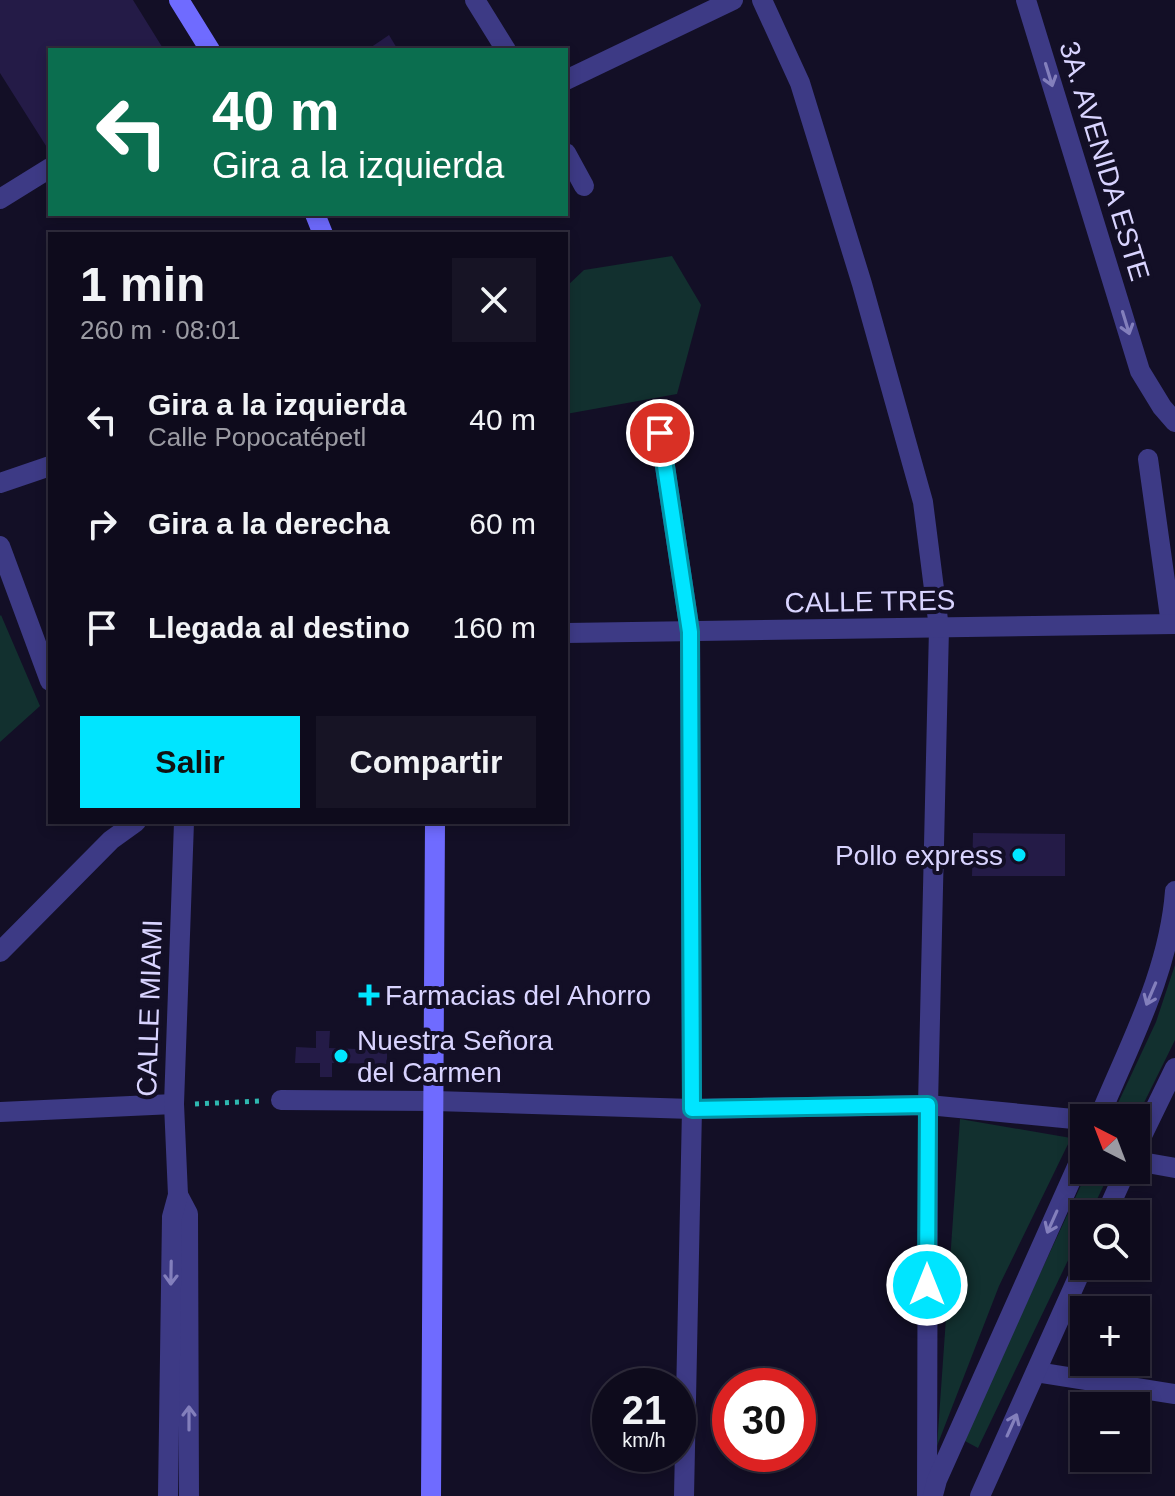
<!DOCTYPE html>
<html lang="es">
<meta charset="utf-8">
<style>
:root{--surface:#0e0b1c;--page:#171425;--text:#f1f3f6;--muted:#9b9ba3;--line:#2e2b3b;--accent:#00e5ff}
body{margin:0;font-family:Helvetica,sans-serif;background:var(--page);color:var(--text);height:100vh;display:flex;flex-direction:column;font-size:30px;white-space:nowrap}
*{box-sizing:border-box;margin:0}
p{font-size:26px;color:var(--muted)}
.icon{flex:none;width:44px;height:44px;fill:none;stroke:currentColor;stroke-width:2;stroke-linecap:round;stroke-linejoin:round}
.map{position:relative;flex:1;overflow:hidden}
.drawer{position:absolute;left:48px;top:232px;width:520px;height:592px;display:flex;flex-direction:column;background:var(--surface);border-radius:0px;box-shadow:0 4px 12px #0003,0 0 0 2px var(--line)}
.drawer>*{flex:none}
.banner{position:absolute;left:48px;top:48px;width:520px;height:168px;border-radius:0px;box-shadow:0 4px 12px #0003,0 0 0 2px var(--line);background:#0b6e4f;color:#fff;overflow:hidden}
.needle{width:52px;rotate:318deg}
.controls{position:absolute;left:1070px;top:1104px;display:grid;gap:16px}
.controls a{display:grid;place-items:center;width:80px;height:80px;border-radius:0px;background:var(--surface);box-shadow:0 4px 12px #0003,0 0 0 2px var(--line);font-size:40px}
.speed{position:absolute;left:592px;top:1368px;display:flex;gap:16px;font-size:40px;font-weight:700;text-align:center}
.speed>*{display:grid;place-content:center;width:104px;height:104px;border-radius:50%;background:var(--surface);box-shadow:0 4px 12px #0003,0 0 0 2px var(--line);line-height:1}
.speed small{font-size:20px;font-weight:400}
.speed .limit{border:12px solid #d22;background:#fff;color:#111}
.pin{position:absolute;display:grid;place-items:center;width:68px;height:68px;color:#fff;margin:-34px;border:4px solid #fff;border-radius:50%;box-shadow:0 2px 8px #0007}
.me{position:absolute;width:88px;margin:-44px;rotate:0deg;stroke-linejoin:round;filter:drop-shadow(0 0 6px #0008)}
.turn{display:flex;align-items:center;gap:28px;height:168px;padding:0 32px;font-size:36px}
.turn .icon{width:104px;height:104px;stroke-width:2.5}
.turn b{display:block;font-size:56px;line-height:68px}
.round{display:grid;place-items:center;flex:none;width:84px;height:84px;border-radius:0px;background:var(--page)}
.head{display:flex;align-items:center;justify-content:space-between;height:136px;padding:0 32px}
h1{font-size:48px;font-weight:700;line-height:60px}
.primary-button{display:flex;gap:16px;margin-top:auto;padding:16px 32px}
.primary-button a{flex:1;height:92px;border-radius:0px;background:var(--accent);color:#111;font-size:32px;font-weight:700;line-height:92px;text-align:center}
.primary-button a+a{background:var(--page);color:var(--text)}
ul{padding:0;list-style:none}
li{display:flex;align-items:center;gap:24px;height:104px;padding:0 32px}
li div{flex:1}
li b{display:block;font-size:30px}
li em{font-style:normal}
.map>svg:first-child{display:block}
.green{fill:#12302f}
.building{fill:#241b47}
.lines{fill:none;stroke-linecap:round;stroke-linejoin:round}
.path{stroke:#2fb8b0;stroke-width:5;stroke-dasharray:4 6;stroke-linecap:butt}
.street{stroke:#3d3a85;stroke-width:20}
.secondary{stroke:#6f6bff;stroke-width:20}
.oneway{stroke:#837fbc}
.route-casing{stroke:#0095a6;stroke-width:20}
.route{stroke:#00e5ff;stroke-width:14}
.poi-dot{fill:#00e5ff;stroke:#130f26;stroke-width:3}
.labels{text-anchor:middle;stroke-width:8;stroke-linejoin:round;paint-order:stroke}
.street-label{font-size:28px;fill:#d9d4ff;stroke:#130f26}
.poi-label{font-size:28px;fill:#d9d4ff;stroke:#130f26;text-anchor:start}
</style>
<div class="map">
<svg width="1175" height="1496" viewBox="0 0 1175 1496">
<rect width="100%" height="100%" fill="#130f26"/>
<g class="green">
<polygon points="672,256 701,305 677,394 566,414 566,287 584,270"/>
<polygon points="1,615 40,706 0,742 0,616"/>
<polygon points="1175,965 1175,1040 1136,1119 1111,1118 1156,1022"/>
<polygon points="960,1119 1071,1138 999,1286 937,1446"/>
<polygon points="1088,1170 1111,1170 1090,1214 1084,1214 1084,1227 978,1448 963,1440"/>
</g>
<g class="building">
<polygon points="0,0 133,0 164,50 50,50 50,147 48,149 0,73"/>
<polygon points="389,35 398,50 367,50"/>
<polygon points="973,833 1065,834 1065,876 972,876"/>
<polygon points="316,1031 330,1031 329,1048 387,1050 387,1064 332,1063 332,1077 320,1077 320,1063 295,1063 296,1047 316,1048"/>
</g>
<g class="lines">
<polyline class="path" points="195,1104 261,1101"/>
<g class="street">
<polyline points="475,0 506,50"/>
<polyline points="762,0 800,83 862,284 923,502 939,628 928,1105 927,1496"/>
<polyline points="1026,0 1140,371 1162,407 1175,422"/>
<polyline points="566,80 733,0"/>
<polyline points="566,153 584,186"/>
<polyline points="0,199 50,168"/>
<polyline points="660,433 690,632 692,1109 684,1496"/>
<polyline points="1148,459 1171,624"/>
<polyline points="0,483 50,466"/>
<polyline points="0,546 50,681"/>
<polyline points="566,633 1175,624"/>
<polyline points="0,952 111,840 136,822"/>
<polyline points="281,1100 435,1101 692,1109 928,1105 1084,1120"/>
<polyline points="0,1112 174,1104"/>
<path d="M1099,1118C1129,1045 1169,972 1175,891"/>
<polyline points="1136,1148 1175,1068"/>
<polyline points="1136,1161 1175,1168"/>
<polyline points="178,1195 188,1214 189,1496"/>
<polyline points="1106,1214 1126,1170"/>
<polyline points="1036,1372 1175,1394"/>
<polyline points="933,1495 937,1480 1084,1151"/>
<polyline points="168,1496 172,1217 178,1195 174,1104 184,822"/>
<polyline points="980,1496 1084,1264"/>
</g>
<g class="secondary">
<polyline points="179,0 210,50"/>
<polyline points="315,214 323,234"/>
<polyline points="431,1496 435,822"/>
</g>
</g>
<defs><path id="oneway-shaft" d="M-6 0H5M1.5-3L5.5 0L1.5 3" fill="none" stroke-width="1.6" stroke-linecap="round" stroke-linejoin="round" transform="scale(2)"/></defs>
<g class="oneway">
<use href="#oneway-shaft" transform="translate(1049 75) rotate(73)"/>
<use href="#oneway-shaft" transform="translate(1126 323) rotate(73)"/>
<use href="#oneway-shaft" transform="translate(1151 994) rotate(113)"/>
<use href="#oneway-shaft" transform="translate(1052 1222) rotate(114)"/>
<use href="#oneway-shaft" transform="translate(171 1273) rotate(91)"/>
<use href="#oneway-shaft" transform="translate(189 1418) rotate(-90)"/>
<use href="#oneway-shaft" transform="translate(1012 1425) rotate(-66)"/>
</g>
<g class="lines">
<g class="route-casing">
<polyline id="route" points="660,433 690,632 692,1109 928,1105 927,1285"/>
</g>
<use href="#route" class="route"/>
</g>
<g class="poi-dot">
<circle cx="1019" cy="855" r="8"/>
<path d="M365 983h8v8h8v8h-8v8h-8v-8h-8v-8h8z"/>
<circle cx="341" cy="1056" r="8"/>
</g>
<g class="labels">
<g class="street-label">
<text transform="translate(1105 161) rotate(73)" y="10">3A. AVENIDA ESTE</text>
<text transform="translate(870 601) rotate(-1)" y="10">CALLE TRES</text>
<text transform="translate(149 1008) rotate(-88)" y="10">CALLE MIAMI</text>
</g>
<g class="poi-label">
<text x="1003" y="865" text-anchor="end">Pollo express</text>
<text x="385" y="1005">Farmacias del Ahorro</text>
<text x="357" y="1050">Nuestra Señora<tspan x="357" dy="32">del Carmen</tspan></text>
</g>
</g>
</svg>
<div class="controls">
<a><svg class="needle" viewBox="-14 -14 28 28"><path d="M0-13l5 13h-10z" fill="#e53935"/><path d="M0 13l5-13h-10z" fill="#9b9ba3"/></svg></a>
<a><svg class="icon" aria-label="search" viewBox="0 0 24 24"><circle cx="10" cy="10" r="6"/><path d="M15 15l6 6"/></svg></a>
<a>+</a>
<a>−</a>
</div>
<div class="speed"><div>21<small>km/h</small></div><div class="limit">30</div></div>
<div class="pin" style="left:660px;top:433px;background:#d93025"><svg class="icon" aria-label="arrive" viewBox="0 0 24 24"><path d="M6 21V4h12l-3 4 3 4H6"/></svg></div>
<svg class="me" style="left:927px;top:1285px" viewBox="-20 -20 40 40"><circle r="17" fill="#00e5ff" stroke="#fff" stroke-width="3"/><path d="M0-11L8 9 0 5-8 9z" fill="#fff"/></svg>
<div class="banner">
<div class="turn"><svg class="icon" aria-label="left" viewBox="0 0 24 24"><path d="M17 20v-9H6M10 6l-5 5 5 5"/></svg><div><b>40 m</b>Gira a la izquierda</div></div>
</div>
<section class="drawer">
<div class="head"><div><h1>1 min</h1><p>260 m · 08:01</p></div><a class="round"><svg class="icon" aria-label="close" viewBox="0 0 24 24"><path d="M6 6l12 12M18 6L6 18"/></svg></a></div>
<ul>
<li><svg class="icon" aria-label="left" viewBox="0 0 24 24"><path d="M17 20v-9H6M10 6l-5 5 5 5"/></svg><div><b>Gira a la izquierda</b><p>Calle Popocatépetl</p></div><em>40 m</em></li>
<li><svg class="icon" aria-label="right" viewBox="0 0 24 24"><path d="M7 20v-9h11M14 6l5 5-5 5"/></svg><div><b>Gira a la derecha</b></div><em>60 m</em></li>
<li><svg class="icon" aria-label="arrive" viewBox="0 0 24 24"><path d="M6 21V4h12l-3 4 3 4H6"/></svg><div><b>Llegada al destino</b></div><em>160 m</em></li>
</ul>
<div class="primary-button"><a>Salir</a><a>Compartir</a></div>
</section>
</div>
